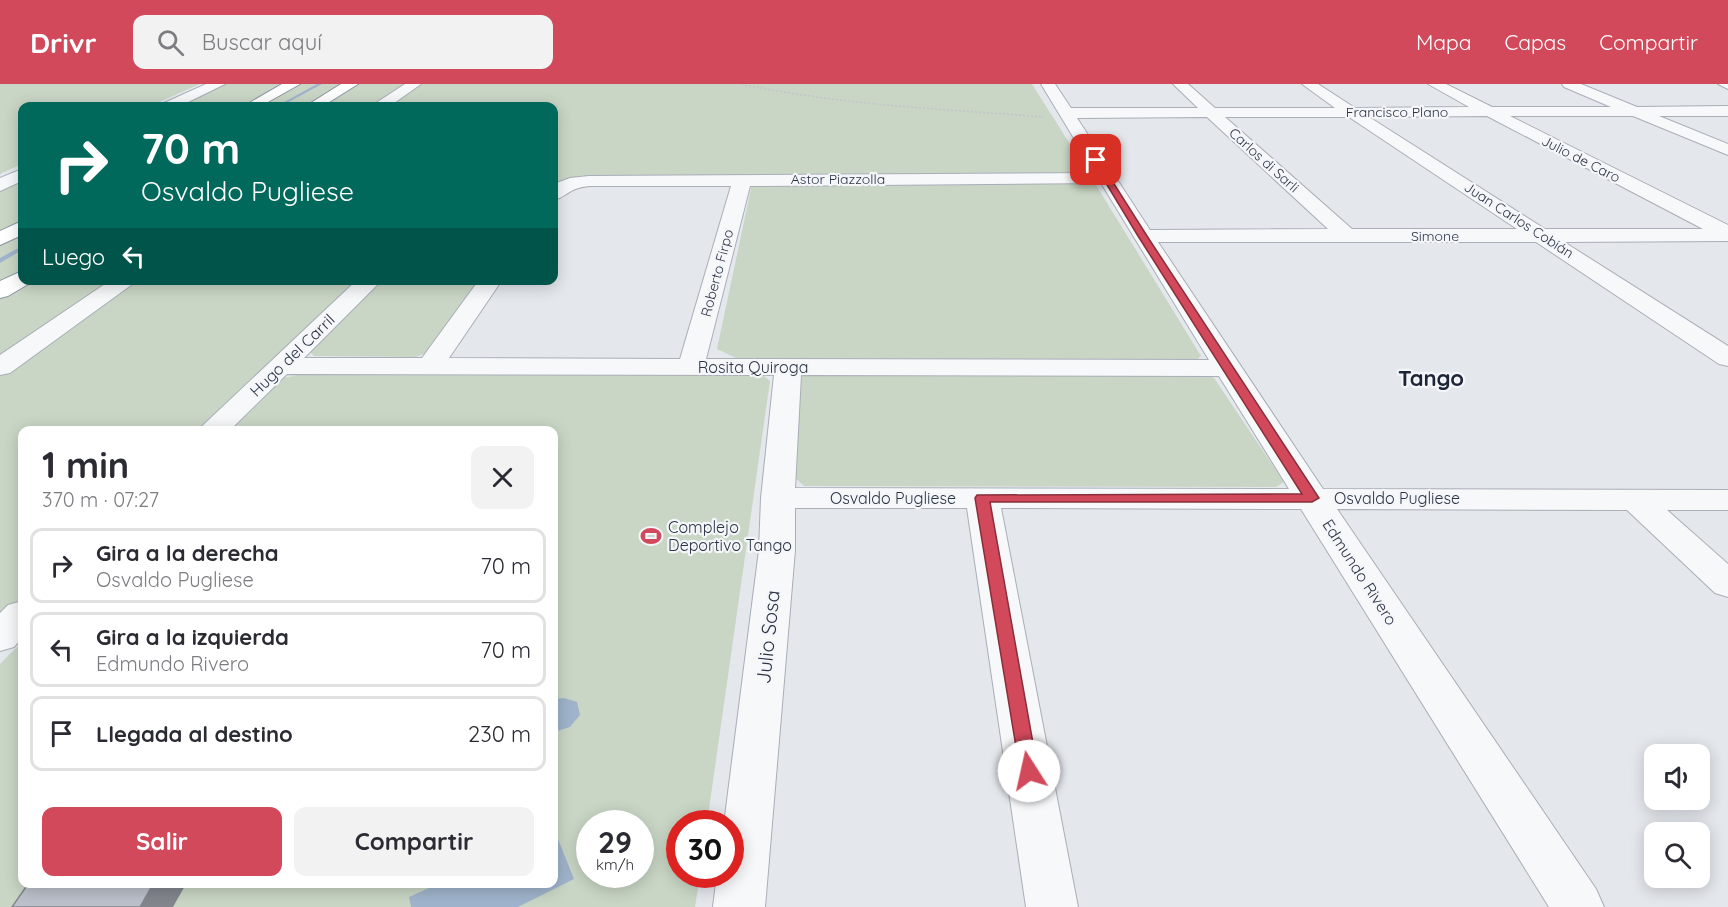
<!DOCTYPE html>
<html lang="es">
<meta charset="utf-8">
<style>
:root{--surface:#fff;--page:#f2f2f3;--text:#2b2b33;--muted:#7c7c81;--line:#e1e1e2;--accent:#d1495b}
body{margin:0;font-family:Quicksand,sans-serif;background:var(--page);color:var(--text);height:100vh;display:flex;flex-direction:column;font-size:22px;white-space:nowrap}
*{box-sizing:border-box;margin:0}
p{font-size:20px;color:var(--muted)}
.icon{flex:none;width:33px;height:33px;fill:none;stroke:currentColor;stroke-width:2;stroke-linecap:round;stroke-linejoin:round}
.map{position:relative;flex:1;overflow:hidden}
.sheet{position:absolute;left:18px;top:342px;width:540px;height:462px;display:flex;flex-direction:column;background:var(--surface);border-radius:12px;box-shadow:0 3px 15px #0003}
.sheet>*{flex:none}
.hud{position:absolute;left:18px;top:18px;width:540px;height:183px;border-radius:12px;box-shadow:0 3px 15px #0003;background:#00695c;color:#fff;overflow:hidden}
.fabs{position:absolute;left:1644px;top:660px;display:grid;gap:12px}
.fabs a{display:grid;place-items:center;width:66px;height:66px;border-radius:12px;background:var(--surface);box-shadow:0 3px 15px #0003;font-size:30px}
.speed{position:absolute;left:576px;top:726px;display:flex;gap:12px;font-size:30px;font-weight:700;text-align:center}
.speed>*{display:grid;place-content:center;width:78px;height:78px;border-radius:50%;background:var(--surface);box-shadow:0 3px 15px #0003;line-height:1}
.speed small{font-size:15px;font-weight:400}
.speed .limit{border:9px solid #d22;background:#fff;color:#111}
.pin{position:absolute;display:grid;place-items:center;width:51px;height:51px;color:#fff;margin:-26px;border-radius:12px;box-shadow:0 3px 9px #0006}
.me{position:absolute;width:66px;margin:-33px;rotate:350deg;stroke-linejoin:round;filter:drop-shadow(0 0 4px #0008)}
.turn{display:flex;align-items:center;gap:21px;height:126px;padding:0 24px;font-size:27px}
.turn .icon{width:78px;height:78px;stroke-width:2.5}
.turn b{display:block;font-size:42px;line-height:51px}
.then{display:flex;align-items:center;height:57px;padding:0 24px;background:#0003;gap:12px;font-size:22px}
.round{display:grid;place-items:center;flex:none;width:63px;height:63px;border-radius:12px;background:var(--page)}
.head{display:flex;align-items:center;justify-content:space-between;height:102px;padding:0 24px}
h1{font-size:36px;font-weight:700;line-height:45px}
.action{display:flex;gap:12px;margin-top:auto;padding:12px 24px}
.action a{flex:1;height:69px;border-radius:12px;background:var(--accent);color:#fff;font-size:24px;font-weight:700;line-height:69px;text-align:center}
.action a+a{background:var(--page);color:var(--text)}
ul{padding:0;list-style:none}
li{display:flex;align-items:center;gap:18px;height:75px;margin:0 12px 9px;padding:0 12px;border:3px solid var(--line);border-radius:12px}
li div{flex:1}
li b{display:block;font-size:22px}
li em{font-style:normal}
header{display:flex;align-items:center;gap:36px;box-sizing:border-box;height:84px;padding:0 30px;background:var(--accent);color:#fff}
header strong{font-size:28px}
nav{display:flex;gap:33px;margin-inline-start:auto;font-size:21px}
.search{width:420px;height:54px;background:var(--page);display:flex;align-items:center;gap:15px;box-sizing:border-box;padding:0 21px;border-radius:12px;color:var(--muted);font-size:22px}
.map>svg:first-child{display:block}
.green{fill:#c9d6c5;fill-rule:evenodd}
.water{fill:#9fb4cc}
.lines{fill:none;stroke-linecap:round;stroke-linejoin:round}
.stream{fill:#9fb4cc;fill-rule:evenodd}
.minor-casing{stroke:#a9aeb7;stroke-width:2}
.highway-casing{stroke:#8b94a3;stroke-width:2}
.path{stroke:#c2c5cb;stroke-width:1.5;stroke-dasharray:2 2;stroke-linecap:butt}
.minor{fill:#f7f8fa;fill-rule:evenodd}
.highway{fill:#fff;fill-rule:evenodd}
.shaded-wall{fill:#83868d}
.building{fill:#bbc0ca;stroke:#83868d;stroke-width:1.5}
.route{fill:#d1495b;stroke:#882f3b;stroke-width:1.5}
.labels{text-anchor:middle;stroke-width:4.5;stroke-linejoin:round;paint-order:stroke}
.far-street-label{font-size:14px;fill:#2b3445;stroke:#f4f6f9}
.street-label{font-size:16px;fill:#2b3445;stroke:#f4f6f9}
.poi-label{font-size:16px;fill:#2b3445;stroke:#f4f6f9;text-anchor:start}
.near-street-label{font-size:20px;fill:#2b3445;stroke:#f4f6f9}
.district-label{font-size:22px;font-weight:bold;fill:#1d2536;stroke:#f4f6f9}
</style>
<header>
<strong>Drivr</strong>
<div class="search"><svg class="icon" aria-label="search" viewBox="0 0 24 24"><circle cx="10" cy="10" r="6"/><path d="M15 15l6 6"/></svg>Buscar aquí</div>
<nav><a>Mapa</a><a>Capas</a><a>Compartir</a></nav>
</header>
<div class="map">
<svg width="1728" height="823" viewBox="0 0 1728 823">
<rect width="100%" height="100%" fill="#e4e7ec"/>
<g class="green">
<polygon points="0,0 200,0 150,22 22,22 22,80 0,90"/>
<polygon points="218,0 1032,0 1089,90 583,92 579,96 554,104 554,22 169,22"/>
<polygon points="22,90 22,196 371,197 213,346 22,346 22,531 0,553 0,101"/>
<polygon points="1093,96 1201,272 1196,276 736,274 717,265 752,100"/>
<polygon points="383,197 483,197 428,268 416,273 314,272 308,266"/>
<path d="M760,289L770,297L707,739L680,740V790L700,791L695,823H0V580L22,558V800H554V346H231L283,294L303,290ZM590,740H640V790H590Z"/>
<polygon points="802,290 1207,291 1214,294 1284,398 1276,403 804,402 793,392"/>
</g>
<g class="water">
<polygon points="564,614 577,618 580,631 570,643 554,648 554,615"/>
<polygon points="554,745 574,795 518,823 411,823 409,813 438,800 554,800"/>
</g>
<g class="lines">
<g class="stream">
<polygon points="317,0 322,0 281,22 277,22"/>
<polygon points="22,162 22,166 0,179 0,174"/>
</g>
<g class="minor-casing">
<g id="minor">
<polygon points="206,0 225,0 180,22 162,22 164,19"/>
<polygon points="405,0 421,0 390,22 374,22 376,19"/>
<path d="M1041,0H1055L1071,24H1198L1173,0H1188L1215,24H1335L1302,0H1318L1355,24L1469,23L1428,0H1446L1492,23H1611L1564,3L1562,0H1581L1637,23L1728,22V32H1659L1728,60V71L1633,32H1510L1728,141V157L1564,158L1728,262V282L1719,280L1536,158H1158L1323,405L1728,406V426H1667L1728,480V513L1715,509L1627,426L1337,425L1596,805L1604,823H1549L1301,425L1001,424L1078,823H1026L967,424H795V466L765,823H713L717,790H730V740H724L759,466L761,414L774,291L287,290L230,346H198L357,196H382L304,274H422L479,196H502L449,274L680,275L731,102H589C569,104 568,112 554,116V100L570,94L589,92L1095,89ZM1487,32L1703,145H1545L1369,33ZM1207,33L1328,145L1150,146L1077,34ZM1225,33H1349L1517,145H1352ZM1101,99L1209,276L706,275L750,102ZM801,291L1219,292L1289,405L795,404Z"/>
<polygon points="1718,0 1728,0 1728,5"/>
<polygon points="22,85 22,97 0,107 0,94"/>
<polygon points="111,196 138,196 10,289 0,291 0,271"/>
<polygon points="22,517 22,554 14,563 0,567 0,529 8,521"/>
</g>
</g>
<g class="highway-casing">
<g id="highway">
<polygon points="282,0 300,0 261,22 244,22"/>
<polygon points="341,0 358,0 323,22 306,22"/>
<polygon points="22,137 22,151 0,161 0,147"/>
<polygon points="22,187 22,196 32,196 30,199 8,212 0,214 0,197"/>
</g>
</g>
<path class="path" d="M741,0C840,21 943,25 1044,33"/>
<use href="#minor" class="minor"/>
<use href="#highway" class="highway"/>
</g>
<polygon class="shaded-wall" points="153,800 186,800 173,823 140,823"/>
<polygon class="building" points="28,800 153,800 140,823 12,823"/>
<polygon class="route" points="1096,74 1099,76 1147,152 1319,414 1312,418 990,418 1038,687 1036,692 1029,694 1022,692 1020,687 975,414 977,411 1302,410 1138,152 1092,76"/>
<defs>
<g id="stadium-bare" transform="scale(1.62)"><path d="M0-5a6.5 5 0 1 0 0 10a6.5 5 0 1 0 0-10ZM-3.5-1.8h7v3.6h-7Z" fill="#d1495b" stroke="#f4f6f9" stroke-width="2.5" paint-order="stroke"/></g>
</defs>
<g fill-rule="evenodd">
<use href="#stadium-bare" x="651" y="452"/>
</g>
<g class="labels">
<g class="far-street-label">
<text x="1397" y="33">Francisco Plano</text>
<text transform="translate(1581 75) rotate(27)" y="5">Julio de Caro</text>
<text transform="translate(1264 76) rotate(42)" y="5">Carlos di Sarli</text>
<text x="838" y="100">Astor Piazzolla</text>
<text transform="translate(1519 136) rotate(33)" y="5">Juan Carlos Cobián</text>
<text x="1435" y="157">Simone</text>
<text transform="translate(717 189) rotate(-75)" y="5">Roberto Firpo</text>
</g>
<g class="street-label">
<text transform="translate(292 271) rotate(-44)" y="6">Hugo del Carril</text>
<text x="753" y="289">Rosita Quiroga</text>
<text x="893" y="420">Osvaldo Pugliese</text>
<text x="1397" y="420">Osvaldo Pugliese</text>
<text transform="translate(1360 488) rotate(57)" y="6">Edmundo Rivero</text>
</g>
<g class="poi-label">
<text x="668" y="449">Complejo<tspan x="668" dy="18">Deportivo Tango</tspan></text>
</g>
<g class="near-street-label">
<text transform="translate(768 553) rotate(-84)" y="7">Julio Sosa</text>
</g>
<g class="district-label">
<text x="1431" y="302">Tango</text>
</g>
</g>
</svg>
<div class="fabs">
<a><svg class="icon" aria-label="sound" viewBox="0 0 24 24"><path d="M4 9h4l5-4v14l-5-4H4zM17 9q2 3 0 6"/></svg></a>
<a><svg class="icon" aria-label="search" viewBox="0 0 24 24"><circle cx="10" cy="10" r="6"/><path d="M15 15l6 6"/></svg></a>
</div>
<div class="speed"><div>29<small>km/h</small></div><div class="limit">30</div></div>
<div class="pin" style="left:1096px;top:76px;background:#d93025"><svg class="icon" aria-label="arrive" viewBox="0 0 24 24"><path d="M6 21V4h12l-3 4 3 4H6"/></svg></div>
<svg class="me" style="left:1029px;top:687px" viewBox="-20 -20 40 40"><circle r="19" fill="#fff"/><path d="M0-13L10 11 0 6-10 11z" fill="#d1495b"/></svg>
<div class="hud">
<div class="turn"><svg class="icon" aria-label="right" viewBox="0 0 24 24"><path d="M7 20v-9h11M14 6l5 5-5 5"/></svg><div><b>70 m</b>Osvaldo Pugliese</div></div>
<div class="then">Luego<svg class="icon" aria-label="left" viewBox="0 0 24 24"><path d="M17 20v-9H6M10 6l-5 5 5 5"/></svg></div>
</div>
<section class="sheet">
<div class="head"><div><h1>1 min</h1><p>370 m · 07:27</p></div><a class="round"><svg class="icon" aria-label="close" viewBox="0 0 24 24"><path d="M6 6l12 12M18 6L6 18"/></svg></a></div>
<ul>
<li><svg class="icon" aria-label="right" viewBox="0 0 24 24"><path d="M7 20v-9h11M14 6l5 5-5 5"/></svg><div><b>Gira a la derecha</b><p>Osvaldo Pugliese</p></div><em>70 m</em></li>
<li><svg class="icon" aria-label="left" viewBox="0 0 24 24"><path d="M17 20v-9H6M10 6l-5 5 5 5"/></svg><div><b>Gira a la izquierda</b><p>Edmundo Rivero</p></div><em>70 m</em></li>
<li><svg class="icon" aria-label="arrive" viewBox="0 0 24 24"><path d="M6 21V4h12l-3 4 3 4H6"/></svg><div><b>Llegada al destino</b></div><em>230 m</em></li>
</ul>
<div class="action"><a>Salir</a><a>Compartir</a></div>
</section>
</div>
